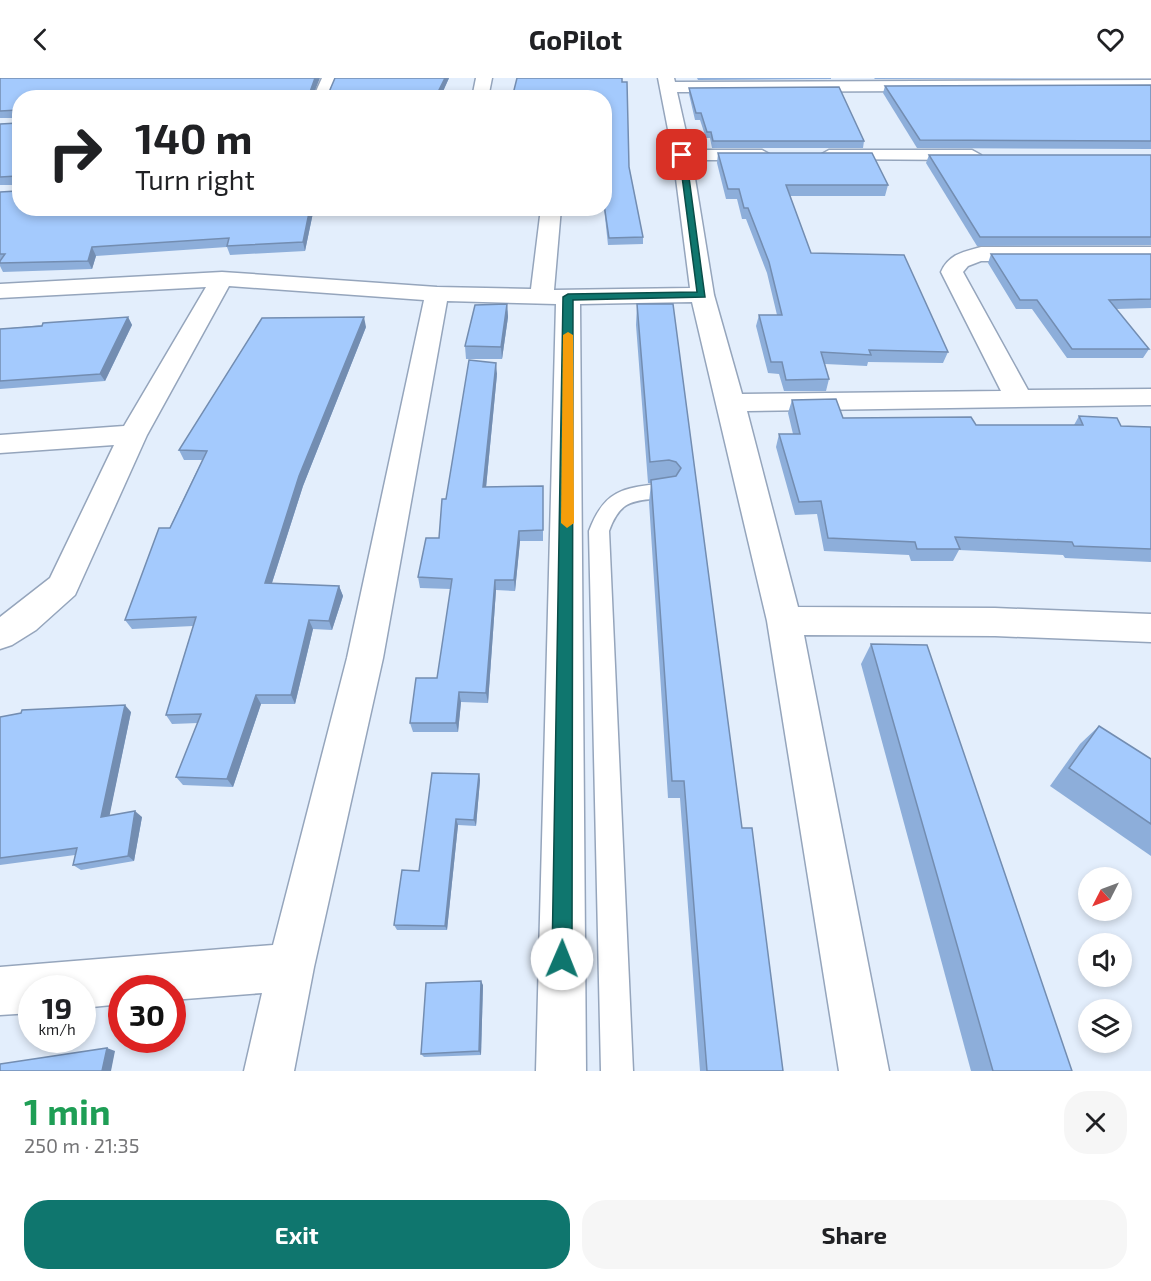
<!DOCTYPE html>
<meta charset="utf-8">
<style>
:root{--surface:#fff;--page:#f6f6f6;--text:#202124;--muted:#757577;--accent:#0f766e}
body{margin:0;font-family:"Exo 2",sans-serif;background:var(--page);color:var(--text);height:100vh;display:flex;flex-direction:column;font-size:22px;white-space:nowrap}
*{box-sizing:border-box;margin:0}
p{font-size:20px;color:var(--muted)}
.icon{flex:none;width:33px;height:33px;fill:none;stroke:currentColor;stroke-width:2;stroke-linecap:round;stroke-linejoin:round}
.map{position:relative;height:993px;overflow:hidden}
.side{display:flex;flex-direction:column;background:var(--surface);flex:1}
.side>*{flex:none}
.guide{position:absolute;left:12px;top:12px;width:600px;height:126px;border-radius:24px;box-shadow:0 3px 9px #0003;background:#fff;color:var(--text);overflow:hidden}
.needle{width:39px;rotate:228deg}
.fabs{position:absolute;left:1078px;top:789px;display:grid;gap:12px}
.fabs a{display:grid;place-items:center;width:54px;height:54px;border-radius:50%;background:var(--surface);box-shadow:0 3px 9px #0003;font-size:30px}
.speed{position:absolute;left:18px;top:897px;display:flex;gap:12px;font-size:30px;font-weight:700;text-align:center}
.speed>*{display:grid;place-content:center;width:78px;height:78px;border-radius:50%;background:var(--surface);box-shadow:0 3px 9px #0003;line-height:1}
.speed small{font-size:15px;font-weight:400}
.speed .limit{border:9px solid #d22;background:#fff;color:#111}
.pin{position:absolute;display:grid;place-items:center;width:51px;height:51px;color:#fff;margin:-26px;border-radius:12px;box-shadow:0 3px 9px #0006}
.me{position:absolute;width:66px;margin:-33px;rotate:1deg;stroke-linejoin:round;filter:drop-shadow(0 0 4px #0008)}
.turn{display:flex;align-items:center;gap:21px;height:126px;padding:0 24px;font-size:27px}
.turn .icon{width:78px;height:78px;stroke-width:2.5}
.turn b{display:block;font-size:42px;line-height:51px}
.round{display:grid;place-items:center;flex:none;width:63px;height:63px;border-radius:24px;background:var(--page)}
.head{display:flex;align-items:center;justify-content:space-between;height:102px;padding:0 24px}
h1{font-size:36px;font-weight:700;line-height:45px;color:#1e9e55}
.action{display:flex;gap:12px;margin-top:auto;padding:12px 24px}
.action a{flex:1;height:69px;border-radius:24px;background:var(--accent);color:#fff;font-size:24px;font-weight:700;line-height:69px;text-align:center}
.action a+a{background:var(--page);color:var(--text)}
header{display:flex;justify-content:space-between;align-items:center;height:78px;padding:0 24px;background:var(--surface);font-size:27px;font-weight:700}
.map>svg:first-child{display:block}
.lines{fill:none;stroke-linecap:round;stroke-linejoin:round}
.lane-casing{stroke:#95a5bc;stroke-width:3}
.street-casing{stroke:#95a5bc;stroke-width:3}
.lane{fill:#fff;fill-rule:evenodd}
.street{fill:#fff;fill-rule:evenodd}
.wall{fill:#8daeda}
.shaded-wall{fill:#738db1}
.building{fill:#a4cafd;stroke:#738db1;stroke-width:1.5}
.route{fill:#0f766e;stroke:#0a4d48;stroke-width:1.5}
.slow{fill:#f59e0b}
</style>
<header><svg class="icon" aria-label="back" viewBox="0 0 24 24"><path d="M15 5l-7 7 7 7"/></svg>GoPilot<svg class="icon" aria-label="heart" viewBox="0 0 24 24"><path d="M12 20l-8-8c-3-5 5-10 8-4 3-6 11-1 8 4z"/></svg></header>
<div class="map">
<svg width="1151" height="993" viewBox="0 0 1151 993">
<rect width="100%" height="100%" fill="#e3eefc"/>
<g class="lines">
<g class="lane-casing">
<path id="lane" d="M666,405L673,407L676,412L673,417C641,426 623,414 609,453L633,993H601L589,453C605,410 625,410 666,405Z"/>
</g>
<g class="street-casing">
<g id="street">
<polygon points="322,0 338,0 329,20 313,20"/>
<polygon points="476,0 492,0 488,20 472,20"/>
<path d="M658,0H674L675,4L1151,2V12L677,14L690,72H762L771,77L762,82H692L714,217L742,316L1001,313L941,194C949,176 963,174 981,169H1151V183H981L968,188L963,194L1028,312L1151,311V327L747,333L798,529L995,530L1151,536V564L995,558L804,557L889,993H839L767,543L692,224L580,226L586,993H536L556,226L447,223L383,580L314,889L294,993H244L262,915L172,922V910H122V926L82,930V910H32V935L0,937V889L273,867L347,580L424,222L229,208L147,357L75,517L36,552L12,567L0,571V539L50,500L114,367L0,375V357L124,348L206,209L0,220V206L222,194L437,209L531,211L541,130H561L554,212L690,210L673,77Z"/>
<polygon points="829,72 972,72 981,77 972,82 823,81 820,77"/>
</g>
</g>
<use href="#lane" class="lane"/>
<use href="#street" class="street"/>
</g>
<g class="wall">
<polygon points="0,0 314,14 329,14 335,0 449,0 440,20 20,20 20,130 314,130 305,173 230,177 227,169 96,178 92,191 3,194 0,188 0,114 17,113 17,107 0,107 0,46 18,45 18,40 0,40"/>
<polygon points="622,0 629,89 643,159 643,166 608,167 604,130 604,20"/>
<polygon points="697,0 831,0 831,1 698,2"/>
<polygon points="874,0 1151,0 875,1"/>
<polygon points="1151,7 1151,71 917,70 883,15 885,8"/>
<polygon points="689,10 864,63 863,70 712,70 710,60 706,60 700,42 695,42 689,16"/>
<polygon points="718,75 888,107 885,118 790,118 811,175 948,274 943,285 868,284 867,288 825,286 829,301 826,313 784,313 779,296 768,295 756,248 759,237 777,237 767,195 746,141 742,141 737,121 726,121 717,85"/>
<polygon points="929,77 1151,77 1151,167 977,168 926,85"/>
<polygon points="991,176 1151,176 1151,230 1116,231 1149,271 1143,280 1067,280 1032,231 1016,231 988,185"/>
<polygon points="507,226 508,239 502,281 466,281 465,268"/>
<polygon points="637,226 673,226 742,750 783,993 700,993 680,720 668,720 649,424 651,405 648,405 636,247"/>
<polygon points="128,239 132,247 105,303 0,311 0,251"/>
<polygon points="366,249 303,408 272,505 339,508 343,518 332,552 313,551 295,626 261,626 233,709 183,707 176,699 198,645 172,646 166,637 193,548 132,551 125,542 202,382 184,382 179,372"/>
<polygon points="497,296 486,409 543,419 543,463 520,463 515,513 496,512 488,625 461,624 458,654 413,654 410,645 437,600 451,511 420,510 418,499 439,460 446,421"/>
<polygon points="792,322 843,340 976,347 1074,347 1079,338 1121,348 1151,349 1151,484 1065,480 1063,477 959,472 953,483 911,483 909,477 824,473 817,436 795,437 776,369 779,356 793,356 788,335"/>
<polygon points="871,566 1072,993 971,993 861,586"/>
<polygon points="131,634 109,738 142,739 134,783 81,792 73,787 75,777 0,787 0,639"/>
<polygon points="1099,648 1151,681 1151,778 1050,708 1080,666"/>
<polygon points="479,696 480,702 476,748 458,747 447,852 397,852 394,847 419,793"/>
<polygon points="483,907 481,977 424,979 421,976"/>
</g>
<g class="shaded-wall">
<polygon points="315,0 320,0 312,20 310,14"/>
<polygon points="445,0 449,0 440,20 435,20"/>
<polygon points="310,130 314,130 305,173 303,164"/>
<polygon points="92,169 96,178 92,191 88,183"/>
<polygon points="507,226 508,239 502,281 501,269"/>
<polygon points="128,239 132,247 105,303 100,296"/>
<polygon points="364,239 366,249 303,408 269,514 265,505 299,398"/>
<polygon points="496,285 497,296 485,420 483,409"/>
<polygon points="519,453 520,463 515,513 514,502"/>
<polygon points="495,502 496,512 488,625 486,615"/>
<polygon points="339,508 343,518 332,552 329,543"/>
<polygon points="309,542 313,551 295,626 291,617"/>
<polygon points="459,614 461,624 458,654 456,645"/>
<polygon points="256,617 261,626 233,709 227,701"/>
<polygon points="125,627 131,634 108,745 101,739"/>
<polygon points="479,696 480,702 476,748 474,742"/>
<polygon points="135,733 142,739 134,783 128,778"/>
<polygon points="456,741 458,747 447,852 445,848"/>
<polygon points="481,903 483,907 481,977 479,973"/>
<polygon points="107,970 115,973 111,993 102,993"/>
</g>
<g class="building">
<polygon points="0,0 315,0 310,14 329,14 335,0 445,0 435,20 20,20 20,130 310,130 303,164 227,168 229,160 92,169 88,183 0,185 0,183 5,176 0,176 0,114 17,113 17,98 0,99 0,46 18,45 18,32 0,33"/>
<polygon points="517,0 622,0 622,4 627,4 629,89 643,159 609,160 604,126 604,20 512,20"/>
<polygon points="1151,7 1151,63 920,62 885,8"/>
<polygon points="839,9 864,63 713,63 711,54 707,54 701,35 696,35 689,10"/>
<polygon points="718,75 872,75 888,107 786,107 811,175 904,177 948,274 869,272 871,277 821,274 829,301 786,302 782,284 771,284 759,237 782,237 769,184 748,130 744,130 739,111 728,111"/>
<polygon points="929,77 1151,77 1151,159 980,159"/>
<polygon points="991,176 1151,176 1151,221 1109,222 1149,271 1072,271 1037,222 1020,222"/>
<polygon points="507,226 501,269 465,268 475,227"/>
<polygon points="637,226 673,226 742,750 752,750 783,993 707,993 684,703 672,703 651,402 676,398 681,390 676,384 669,382 650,384"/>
<polygon points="128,239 100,296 0,303 0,251 42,248 43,245"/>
<polygon points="364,239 299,398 265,505 339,508 329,543 309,542 291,617 256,617 227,701 176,699 201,636 166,637 196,539 125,542 159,450 170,450 207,373 179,372 262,240"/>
<polygon points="469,282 496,285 483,409 543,408 543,452 519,453 514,502 495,502 486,615 459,614 456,645 410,645 416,600 437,600 452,501 418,499 426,460 439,460 442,421 446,421"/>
<polygon points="836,321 843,340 971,339 976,347 1083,347 1079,338 1117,340 1121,348 1151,349 1151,471 1074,468 1072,464 955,459 960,471 917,471 915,464 828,460 821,423 799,424 779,356 800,356 792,322"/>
<polygon points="871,566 927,567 1072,993 993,993"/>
<polygon points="125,627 101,739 135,733 128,778 73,787 77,770 0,780 0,639 21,635 22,632"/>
<polygon points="1099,648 1151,681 1151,746 1069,690"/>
<polygon points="432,695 479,696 474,742 456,741 445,848 394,847 402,792 419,793"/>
<polygon points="481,903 479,973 421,976 426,905"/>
<polygon points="107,970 102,993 0,993 0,986"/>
</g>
<polygon class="route" points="679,75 686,77 705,219 573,222 572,881 569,888 562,891 555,888 552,881 563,219 568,216 697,214"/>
<polygon class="slow" points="568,254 573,257 574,445 567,450 561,445 563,257"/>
</svg>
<div class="fabs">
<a><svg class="needle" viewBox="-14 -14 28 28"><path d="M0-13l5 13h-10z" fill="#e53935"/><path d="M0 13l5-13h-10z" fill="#757577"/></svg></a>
<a><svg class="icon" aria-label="sound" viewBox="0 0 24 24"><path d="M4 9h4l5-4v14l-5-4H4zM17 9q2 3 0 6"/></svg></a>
<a><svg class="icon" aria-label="layers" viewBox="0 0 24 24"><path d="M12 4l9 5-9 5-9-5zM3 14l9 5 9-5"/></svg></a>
</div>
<div class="speed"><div>19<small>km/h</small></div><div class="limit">30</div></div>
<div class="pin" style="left:682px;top:77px;background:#d93025"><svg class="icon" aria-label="arrive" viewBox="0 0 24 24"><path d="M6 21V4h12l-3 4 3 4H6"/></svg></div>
<svg class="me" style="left:562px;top:881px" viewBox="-20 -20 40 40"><circle r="19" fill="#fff"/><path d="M0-13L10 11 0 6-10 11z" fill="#0f766e"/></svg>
<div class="guide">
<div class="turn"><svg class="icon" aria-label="right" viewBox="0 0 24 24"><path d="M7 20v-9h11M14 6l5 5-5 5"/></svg><div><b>140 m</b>Turn right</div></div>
</div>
</div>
<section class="side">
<div class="head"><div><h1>1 min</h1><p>250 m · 21:35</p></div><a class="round"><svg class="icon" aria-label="close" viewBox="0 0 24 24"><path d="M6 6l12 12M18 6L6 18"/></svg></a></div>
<div class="action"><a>Exit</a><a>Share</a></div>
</section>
